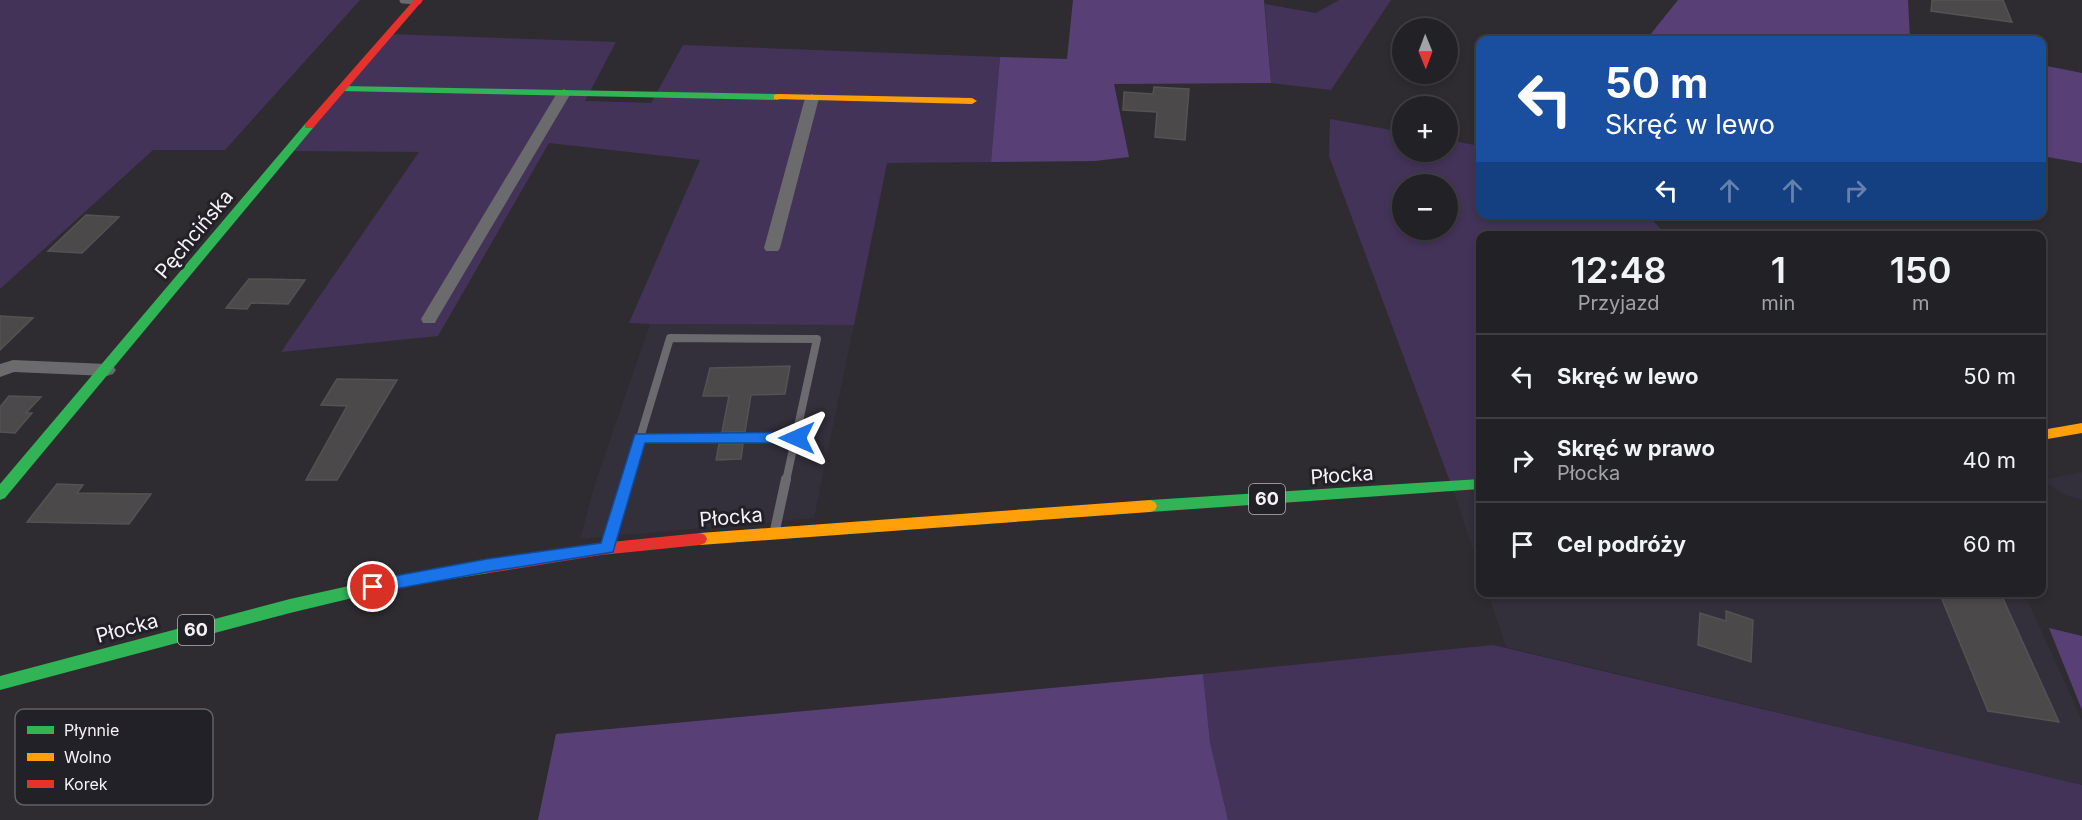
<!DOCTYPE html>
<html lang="pl">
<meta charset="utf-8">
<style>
:root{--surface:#222125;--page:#2a292d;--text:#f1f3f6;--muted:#a2a3a7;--line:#3f3e42}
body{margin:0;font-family:Inter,sans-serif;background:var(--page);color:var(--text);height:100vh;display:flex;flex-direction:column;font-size:22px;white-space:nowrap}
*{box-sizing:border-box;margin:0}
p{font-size:20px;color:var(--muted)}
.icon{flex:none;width:33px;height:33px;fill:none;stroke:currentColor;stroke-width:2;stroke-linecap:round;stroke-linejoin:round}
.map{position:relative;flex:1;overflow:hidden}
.drawer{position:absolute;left:1476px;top:231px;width:570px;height:366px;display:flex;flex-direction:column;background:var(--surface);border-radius:12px;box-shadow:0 3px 9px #0003,0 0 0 2px var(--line)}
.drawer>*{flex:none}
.guide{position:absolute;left:1476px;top:36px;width:570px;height:183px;border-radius:12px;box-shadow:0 3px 9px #0003,0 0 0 2px var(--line);background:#1a4fa0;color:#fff;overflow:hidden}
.needle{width:39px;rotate:179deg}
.tools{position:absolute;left:1392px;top:18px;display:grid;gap:12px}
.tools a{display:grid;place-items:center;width:66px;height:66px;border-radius:50%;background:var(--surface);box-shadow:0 3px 9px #0003,0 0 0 2px var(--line);font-size:30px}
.pin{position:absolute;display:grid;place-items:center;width:51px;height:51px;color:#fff;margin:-26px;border:3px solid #fff;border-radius:50%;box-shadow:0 2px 6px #0007}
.me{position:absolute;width:66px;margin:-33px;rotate:270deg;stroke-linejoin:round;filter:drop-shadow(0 0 4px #0008)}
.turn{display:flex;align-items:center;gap:21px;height:126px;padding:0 30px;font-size:27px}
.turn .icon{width:78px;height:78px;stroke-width:2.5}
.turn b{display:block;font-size:42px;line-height:51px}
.lanes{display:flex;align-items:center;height:57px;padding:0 30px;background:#0003;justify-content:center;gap:30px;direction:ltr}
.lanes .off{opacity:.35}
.eta{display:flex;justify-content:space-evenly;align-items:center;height:102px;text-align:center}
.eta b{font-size:36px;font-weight:600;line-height:42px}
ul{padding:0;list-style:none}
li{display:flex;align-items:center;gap:18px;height:84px;padding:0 30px;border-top:2px solid var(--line)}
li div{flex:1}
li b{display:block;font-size:22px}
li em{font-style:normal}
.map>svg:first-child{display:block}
.built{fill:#332f3b}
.green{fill:#433358;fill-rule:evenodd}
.forest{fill:#584077}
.building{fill:#4c494b;stroke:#545253;stroke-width:1.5}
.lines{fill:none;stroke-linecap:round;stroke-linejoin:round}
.lane-far2{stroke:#6b6a6c;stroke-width:7}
.lane-far1{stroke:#6b6a6c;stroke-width:8}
.lane{stroke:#6b6a6c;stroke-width:10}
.street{fill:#6b6a6c;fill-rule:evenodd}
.fast{fill:#30b455;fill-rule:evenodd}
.slow{fill:#ff9f0a;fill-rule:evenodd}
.jam{fill:#e5322d;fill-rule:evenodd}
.route{fill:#1a73e8;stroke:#114b97;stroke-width:1.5}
.labels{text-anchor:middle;stroke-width:6;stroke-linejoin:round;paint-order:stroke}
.shield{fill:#232128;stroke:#b6b4ba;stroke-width:1.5}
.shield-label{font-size:18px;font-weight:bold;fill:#f5f3f8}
.street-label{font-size:20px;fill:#f5f3f8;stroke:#232128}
.key{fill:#232128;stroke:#626066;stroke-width:1.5}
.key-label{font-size:16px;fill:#f5f3f8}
</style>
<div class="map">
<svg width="2082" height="820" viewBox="0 0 2082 820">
<rect width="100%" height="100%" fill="#2e2c31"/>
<g class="built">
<polygon points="650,324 854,325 814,518 580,539 595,483"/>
<polygon points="2082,472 2082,500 2065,495 2042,480"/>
<polygon points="1480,484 1480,571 1452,487"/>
<polygon points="1488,593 2024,593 2082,720 2082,785 1506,647"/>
</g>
<g class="green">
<polygon points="0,0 360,0 225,150 153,150 0,289"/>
<polygon points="1339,0 1391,0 1331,90 1271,83 1265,4 1316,13"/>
<polygon points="388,34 616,42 585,101 651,103 683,45 1000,57 991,162 887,163 854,325 650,324 629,323 700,160 549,143 438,336 281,352 419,152 292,151"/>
<path d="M1330,119L1402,132V152H1448V140L1480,146V214L1648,215L1666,235L1480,236V484L1452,487L1329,156ZM1402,184H1448V230H1402Z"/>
<polygon points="1493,645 2082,785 2082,820 1228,820 1210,742 1203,674"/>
</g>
<g class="forest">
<polygon points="1073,0 1264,0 1271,83 1114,84 1129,157 1095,161 991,162 1000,57 1067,59"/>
<polygon points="1678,0 1908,0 1910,40 1646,40"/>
<polygon points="2042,65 2082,73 2082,163 2042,156"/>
<polygon points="2049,628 2082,636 2082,710"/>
<polygon points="1203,674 1210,742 1228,820 538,820 556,734"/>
</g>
<g class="building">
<polygon points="1932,0 2003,0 2012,22 1931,11"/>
<polygon points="1154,87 1189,89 1185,140 1155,137 1157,112 1123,110 1124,92 1153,94"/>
<polygon points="86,215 119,217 82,253 48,251"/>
<polygon points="249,279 264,279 305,280 288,304 251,303 247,309 226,308"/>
<polygon points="0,316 33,318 0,350"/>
<polygon points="790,366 785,394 751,395 745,432 722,432 729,396 703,396 710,368"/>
<polygon points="337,379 397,380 337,480 306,480 347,406 321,405"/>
<polygon points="9,396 41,397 26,413 32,413 15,433 0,432 0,407"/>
<polygon points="719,444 743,444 741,459 716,460"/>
<polygon points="57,484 83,485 77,493 151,494 129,524 27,522"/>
<polygon points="1939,592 2000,592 2059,722 1988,711"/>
<polygon points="1726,611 1753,620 1751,662 1698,645 1700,613 1726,621"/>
</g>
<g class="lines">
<polyline class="lane-far2" points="403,0 418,1"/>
<g class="lane-far1">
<polyline points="640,438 797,438"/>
<polyline points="627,481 670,338 817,339 786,481"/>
</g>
<g class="lane">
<polyline points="775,530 786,479"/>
<polyline points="608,546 628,479"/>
</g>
<g class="street">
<polygon points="564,89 571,93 437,319 435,323 423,323 421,319 557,93"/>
<polygon points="812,94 819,98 780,248 778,251 766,251 764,248 805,98"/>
<polygon points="13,360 107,364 113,366 116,370 113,374 107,376 14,372 0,377 0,364"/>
</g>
<g class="fast">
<polygon points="342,86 778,94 783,97 778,100 339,91 339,87"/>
<polygon points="309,123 314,126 313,128 5,498 0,500 0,484 305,124"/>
<polygon points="1480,479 1480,489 1150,512 1145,510 1143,506 1145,502 1150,500"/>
<polygon points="489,561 494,563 497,567 494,571 489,573 394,588 290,613 0,690 0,676 290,599 394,576"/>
</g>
<g class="slow">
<polygon points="778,94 972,98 977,101 972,104 774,99 774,95"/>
<polygon points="2082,423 2082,433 2042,440 2042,430"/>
<polygon points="1150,500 1155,502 1157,506 1155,510 1150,512 700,545 695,543 693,539 695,535 700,533"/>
</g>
<g class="jam">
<polygon points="414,0 423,0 313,128 305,128 305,124"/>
<polygon points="700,533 705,535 707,539 705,543 700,545 601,555 489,573 484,571 481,567 484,563 489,561 601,543"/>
</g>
</g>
<polygon class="route" points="797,432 804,438 797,443 645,443 613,552 487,572 373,593 367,592 365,587 367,582 373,580 487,559 601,543 635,434"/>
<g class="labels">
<g class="shield">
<rect x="1249" y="484" width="36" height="30" rx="4.5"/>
<rect x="178" y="615" width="36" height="30" rx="4.5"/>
</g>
<g class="shield-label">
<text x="1267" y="505">60</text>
<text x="196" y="636">60</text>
</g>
<g class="street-label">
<text transform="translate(194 234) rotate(-50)" y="7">Pęchcińska</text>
<text transform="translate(1342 475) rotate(-4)" y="7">Płocka</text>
<text transform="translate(731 517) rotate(-5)" y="7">Płocka</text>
<text transform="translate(127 628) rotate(-15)" y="7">Płocka</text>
</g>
</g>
<rect x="15" y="709" width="198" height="96" rx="9" class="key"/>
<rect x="27" y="726" width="27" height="8" fill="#30b455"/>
<rect x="27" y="753" width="27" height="8" fill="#ff9f0a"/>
<rect x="27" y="780" width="27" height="8" fill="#e5322d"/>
<g class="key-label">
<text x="64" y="736">Płynnie</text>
<text x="64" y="763">Wolno</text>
<text x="64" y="790">Korek</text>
</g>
</svg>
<div class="tools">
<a><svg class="needle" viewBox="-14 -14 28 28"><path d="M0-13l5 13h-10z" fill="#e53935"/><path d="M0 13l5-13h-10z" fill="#a2a3a7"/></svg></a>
<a>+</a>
<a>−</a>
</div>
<div class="pin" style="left:373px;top:587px;background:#d93025"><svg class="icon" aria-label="arrive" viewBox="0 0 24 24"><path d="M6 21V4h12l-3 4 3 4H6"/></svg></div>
<svg class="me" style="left:797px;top:438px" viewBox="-20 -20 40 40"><path d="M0-17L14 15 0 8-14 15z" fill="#1a73e8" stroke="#fff" stroke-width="4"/></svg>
<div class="guide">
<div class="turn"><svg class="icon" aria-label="left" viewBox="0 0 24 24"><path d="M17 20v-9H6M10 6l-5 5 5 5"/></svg><div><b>50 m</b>Skręć w lewo</div></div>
<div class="lanes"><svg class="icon" aria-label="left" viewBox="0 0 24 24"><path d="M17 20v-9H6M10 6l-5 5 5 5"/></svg><svg class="icon off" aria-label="ahead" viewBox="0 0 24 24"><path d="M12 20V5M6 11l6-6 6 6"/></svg><svg class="icon off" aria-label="ahead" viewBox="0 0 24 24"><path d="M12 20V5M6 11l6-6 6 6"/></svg><svg class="icon off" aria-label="right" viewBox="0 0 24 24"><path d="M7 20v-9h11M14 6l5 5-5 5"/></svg></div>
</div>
<section class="drawer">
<div class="eta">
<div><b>12:48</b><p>Przyjazd</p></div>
<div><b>1</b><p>min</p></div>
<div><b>150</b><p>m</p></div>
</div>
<ul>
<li><svg class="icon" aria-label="left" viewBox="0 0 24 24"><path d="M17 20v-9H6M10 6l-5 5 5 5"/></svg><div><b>Skręć w lewo</b></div><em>50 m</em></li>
<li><svg class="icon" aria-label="right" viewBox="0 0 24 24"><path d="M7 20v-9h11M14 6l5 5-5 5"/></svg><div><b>Skręć w prawo</b><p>Płocka</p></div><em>40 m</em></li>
<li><svg class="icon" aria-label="arrive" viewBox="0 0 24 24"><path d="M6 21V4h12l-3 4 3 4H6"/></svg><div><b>Cel podróży</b></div><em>60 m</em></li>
</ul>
</section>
</div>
